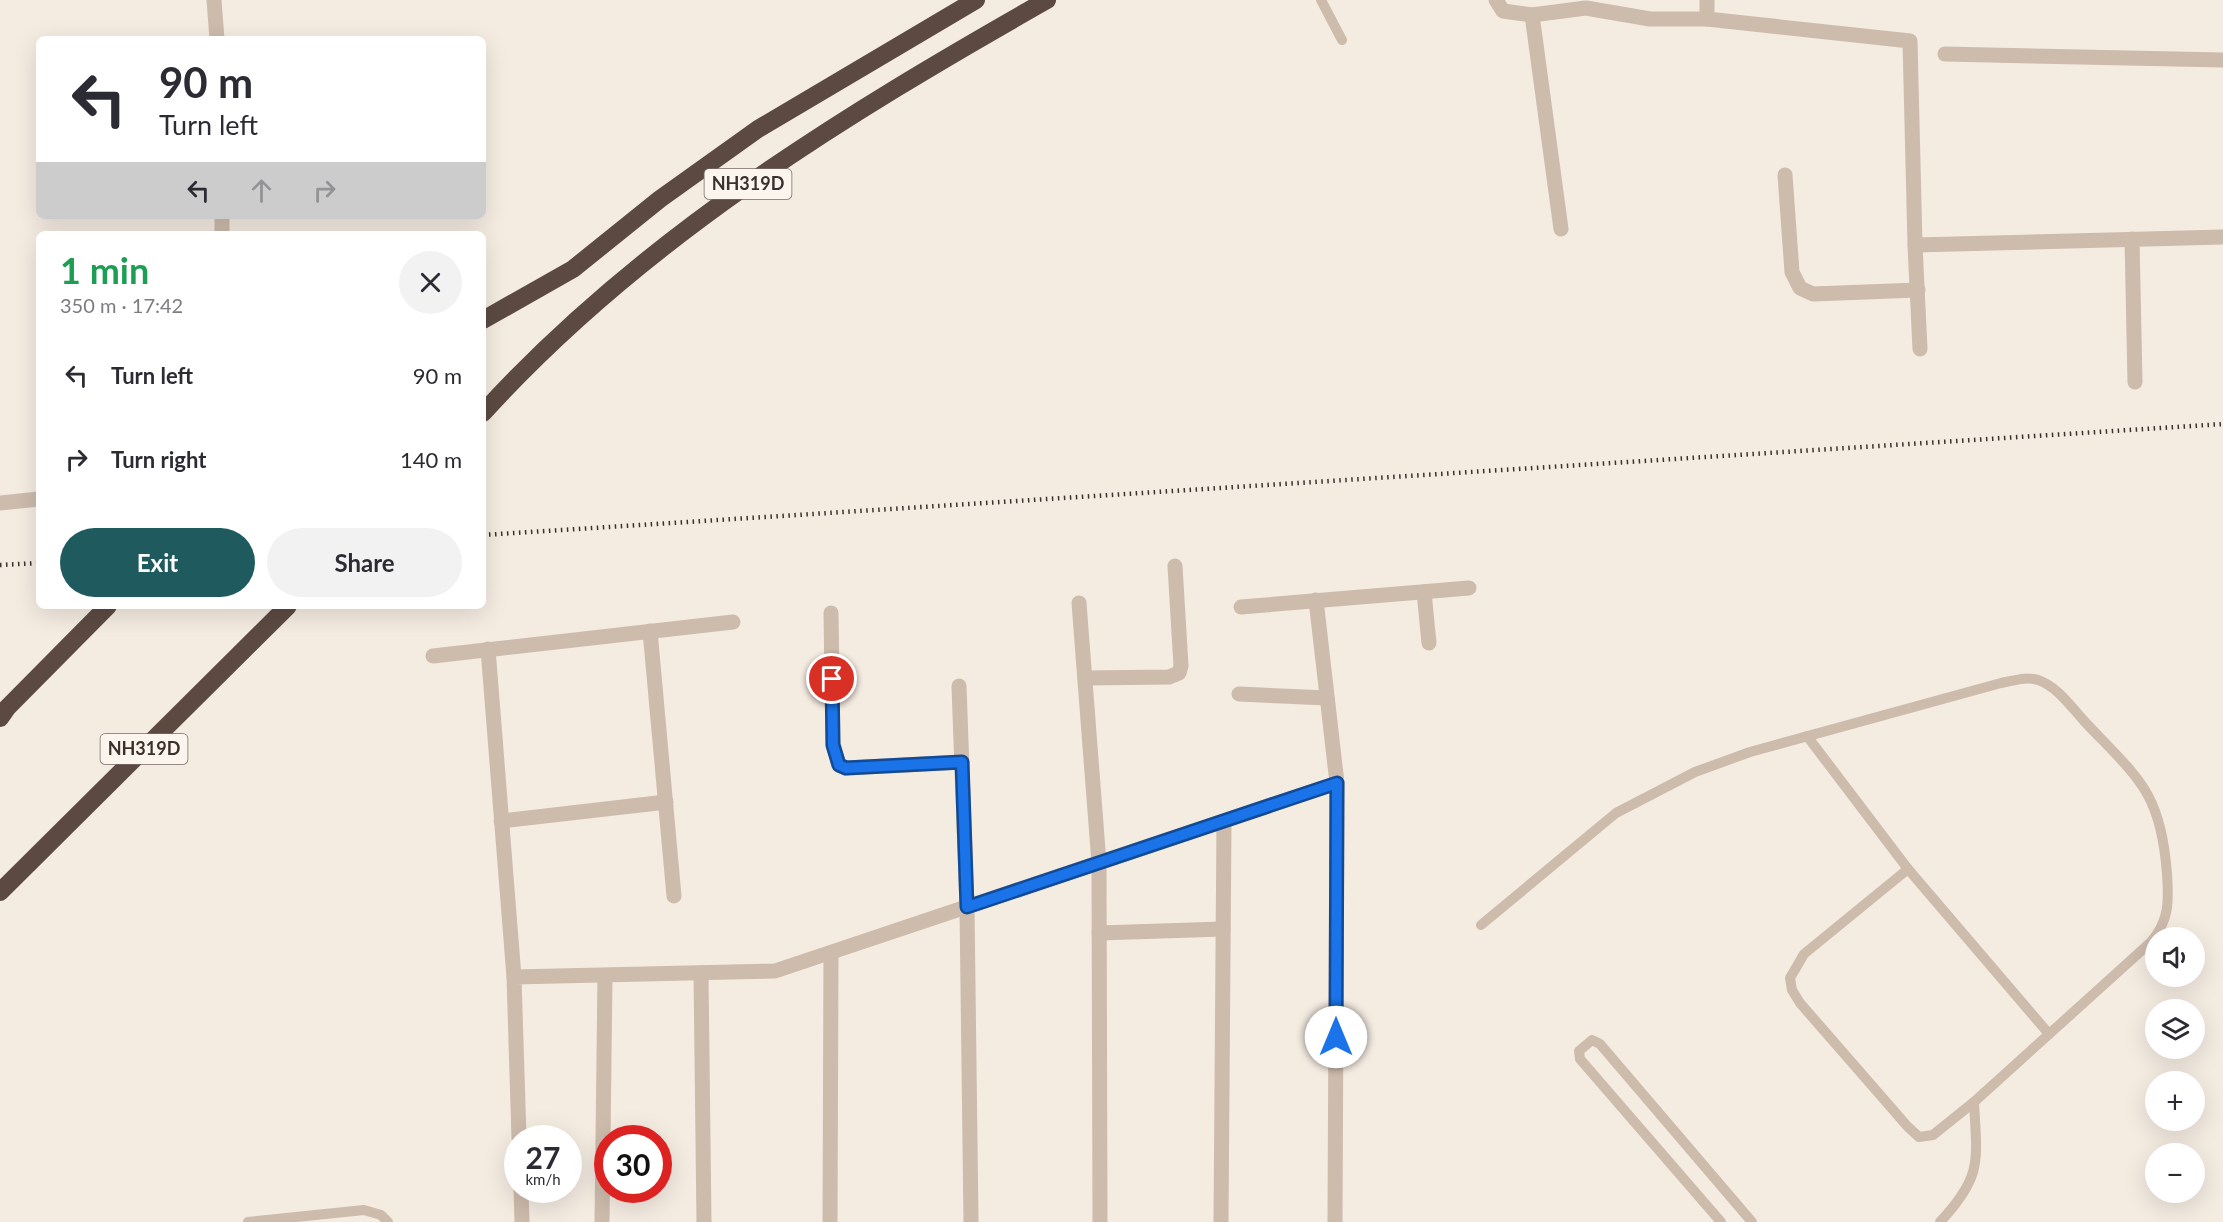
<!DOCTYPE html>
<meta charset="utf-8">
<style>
:root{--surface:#fff;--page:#f2f2f3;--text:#2b2b33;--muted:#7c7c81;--accent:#1f5a5e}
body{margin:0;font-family:Lato,sans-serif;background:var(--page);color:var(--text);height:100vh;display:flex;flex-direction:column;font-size:22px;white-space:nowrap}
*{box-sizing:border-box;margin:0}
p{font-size:20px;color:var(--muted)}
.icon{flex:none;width:33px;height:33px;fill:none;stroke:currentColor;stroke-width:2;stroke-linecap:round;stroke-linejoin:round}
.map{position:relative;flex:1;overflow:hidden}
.panel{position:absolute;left:36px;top:231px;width:450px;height:378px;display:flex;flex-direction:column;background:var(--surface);border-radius:9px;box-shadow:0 6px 24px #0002}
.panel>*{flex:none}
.top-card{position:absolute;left:36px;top:36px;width:450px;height:183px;border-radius:9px;box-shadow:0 6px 24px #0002;background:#fff;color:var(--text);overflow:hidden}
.buttons{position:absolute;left:2145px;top:927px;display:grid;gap:12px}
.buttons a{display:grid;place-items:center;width:60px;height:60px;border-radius:50%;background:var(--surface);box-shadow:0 6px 24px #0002;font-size:30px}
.speed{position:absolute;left:504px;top:1125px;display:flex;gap:12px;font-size:30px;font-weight:700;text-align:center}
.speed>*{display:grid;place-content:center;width:78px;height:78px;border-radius:50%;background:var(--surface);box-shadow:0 6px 24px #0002;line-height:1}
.speed small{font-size:15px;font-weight:400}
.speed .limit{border:9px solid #d22;background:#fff;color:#111}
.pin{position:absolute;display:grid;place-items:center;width:51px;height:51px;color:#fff;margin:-26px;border:3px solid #fff;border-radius:50%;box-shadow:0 2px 6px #0007}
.me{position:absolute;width:66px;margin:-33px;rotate:0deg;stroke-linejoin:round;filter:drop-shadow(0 0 4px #0008)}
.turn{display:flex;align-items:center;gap:21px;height:126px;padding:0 24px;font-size:27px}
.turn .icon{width:78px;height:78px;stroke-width:2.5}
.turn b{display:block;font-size:42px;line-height:51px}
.lanes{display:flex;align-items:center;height:57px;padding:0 24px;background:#0003;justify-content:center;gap:30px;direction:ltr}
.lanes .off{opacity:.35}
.round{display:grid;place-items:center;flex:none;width:63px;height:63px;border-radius:32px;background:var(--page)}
.summary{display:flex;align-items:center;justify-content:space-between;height:102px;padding:0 24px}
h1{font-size:36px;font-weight:700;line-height:45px;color:#1e9e55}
.action{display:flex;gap:12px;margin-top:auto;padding:12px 24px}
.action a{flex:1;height:69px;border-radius:36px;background:var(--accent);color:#fff;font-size:24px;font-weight:700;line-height:69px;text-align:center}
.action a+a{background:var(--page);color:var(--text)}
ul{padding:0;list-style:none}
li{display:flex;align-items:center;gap:18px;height:84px;padding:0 24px}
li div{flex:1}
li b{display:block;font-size:22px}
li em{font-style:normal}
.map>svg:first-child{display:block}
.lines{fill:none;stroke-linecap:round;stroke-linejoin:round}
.lane{stroke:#cdbbac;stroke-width:10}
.street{stroke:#cdbbac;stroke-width:15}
.highway{stroke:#5c4a42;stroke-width:18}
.rail{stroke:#3b302b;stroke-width:4.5;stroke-dasharray:1.5 4.5;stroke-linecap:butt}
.route-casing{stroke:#114b97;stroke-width:15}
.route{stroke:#1a73e8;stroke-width:10}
.labels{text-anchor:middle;stroke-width:4.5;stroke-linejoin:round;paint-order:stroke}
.shield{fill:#fbf5ee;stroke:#756b66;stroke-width:1.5}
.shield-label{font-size:18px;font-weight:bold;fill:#3b302b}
</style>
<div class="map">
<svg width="2223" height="1222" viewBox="0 0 2223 1222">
<rect width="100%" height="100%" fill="#f4ebe1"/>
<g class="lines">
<g class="lane">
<polyline points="1321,0 1342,40"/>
<polyline points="1807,736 1908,869 2049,1034"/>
<path d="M1481,925L1616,813L1695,772L1750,752L2001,683C2013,681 2026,676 2038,680C2057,686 2072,708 2085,722C2139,779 2161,792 2167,874C2169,902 2169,921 2151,942L1974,1102L1933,1135L1919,1137L1908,1127L1800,1003L1792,990L1790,978L1804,954L1908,869"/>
<polyline points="248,1222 364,1210 381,1215 388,1222"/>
<polyline points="1721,1222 1580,1059 1579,1051 1592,1040 1600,1044 1752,1222"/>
<path d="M1940,1222C1983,1176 1977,1161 1974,1102"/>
</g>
<g class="street">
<polyline points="214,0 217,39"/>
<polyline points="1496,0 1503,11 1532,15 1586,8 1650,19 1707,19 1910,41 1915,245 2223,237"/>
<polyline points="1707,0 1707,19"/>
<polyline points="1532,15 1561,229"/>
<polyline points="1945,54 2223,60"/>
<polyline points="1785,175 1792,272 1800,288 1813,294 1918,290"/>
<polyline points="222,234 222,216"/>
<polyline points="2132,239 2135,382"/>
<polyline points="1915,245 1920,349"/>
<polyline points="0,503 39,499"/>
<polyline points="1424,592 1429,643"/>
<polyline points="1316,600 1337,783 1335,1222"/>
<polyline points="1079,603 1099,863 1100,1222"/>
<polyline points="1241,607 1469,588"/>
<polyline points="831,613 833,745 839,765 846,768 962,762"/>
<polyline points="650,631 674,896"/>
<polyline points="488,649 514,977"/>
<polyline points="433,656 733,622"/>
<polyline points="1085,678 1169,677 1179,673 1181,666 1175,566"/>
<polyline points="959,686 967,907 971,1222"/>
<polyline points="1239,694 1327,698"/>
<polyline points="501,821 666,802"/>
<polyline points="1099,933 1223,929"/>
<polyline points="701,973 704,1222"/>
<polyline points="519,1138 514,977 775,971 1337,783"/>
<polyline points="521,1190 522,1222"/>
<polyline points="602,1222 605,976"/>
<polyline points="830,1222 831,953"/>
<polyline points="1221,1222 1224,821"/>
</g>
<g class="highway">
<polyline points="483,320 573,269 660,199 758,129 976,0"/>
<path d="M483,413C641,239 844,115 1047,0"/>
<polyline points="0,718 7,708 108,606"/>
<polyline points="0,892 288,606"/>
</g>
<g class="rail">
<polyline points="483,535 2223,424"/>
<polyline points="0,565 39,563"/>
</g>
</g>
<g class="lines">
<g class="route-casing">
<polyline id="route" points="832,679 833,745 839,765 846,768 962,762 967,907 1337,783 1336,1037"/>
</g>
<use href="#route" class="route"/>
</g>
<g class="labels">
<g class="shield">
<rect x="704.5" y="169" width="87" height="30" rx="4.5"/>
<rect x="100.5" y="734" width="87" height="30" rx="4.5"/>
</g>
<g class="shield-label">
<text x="748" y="190">NH319D</text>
<text x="144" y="755">NH319D</text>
</g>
</g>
</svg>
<div class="buttons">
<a><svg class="icon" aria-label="sound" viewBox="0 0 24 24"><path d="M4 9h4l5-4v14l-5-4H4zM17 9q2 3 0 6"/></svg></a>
<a><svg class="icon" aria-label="layers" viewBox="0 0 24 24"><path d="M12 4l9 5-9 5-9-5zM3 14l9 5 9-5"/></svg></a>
<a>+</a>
<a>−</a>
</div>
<div class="speed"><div>27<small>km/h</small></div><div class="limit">30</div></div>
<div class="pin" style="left:832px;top:679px;background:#d93025"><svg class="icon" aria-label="arrive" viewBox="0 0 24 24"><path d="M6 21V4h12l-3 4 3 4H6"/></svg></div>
<svg class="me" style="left:1336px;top:1037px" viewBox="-20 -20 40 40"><circle r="19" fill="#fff"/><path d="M0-13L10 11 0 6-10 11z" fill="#1a73e8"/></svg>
<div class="top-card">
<div class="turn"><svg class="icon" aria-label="left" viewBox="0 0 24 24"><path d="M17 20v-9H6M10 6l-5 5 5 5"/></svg><div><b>90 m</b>Turn left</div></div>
<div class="lanes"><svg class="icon" aria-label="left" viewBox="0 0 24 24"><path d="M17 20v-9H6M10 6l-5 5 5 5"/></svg><svg class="icon off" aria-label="ahead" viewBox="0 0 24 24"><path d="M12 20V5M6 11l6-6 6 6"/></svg><svg class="icon off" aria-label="right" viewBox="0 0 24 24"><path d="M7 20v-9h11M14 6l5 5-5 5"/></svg></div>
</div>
<section class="panel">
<div class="summary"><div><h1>1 min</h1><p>350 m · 17:42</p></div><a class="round"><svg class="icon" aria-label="close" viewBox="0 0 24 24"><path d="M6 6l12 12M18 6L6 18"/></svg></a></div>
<ul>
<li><svg class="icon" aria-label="left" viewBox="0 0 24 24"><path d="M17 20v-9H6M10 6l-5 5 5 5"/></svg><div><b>Turn left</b></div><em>90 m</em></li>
<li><svg class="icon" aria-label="right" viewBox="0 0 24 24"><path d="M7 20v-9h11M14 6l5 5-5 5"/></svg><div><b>Turn right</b></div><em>140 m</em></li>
</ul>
<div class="action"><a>Exit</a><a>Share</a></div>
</section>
</div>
